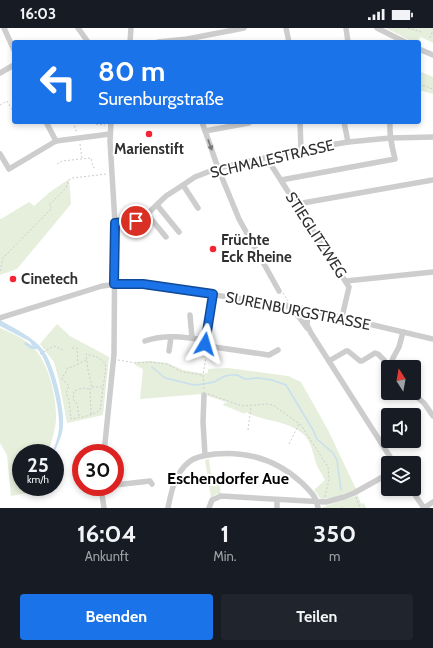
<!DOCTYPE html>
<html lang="de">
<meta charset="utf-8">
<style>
:root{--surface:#171b24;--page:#20242c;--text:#f1f3f6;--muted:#9ea1a6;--accent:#1a73e8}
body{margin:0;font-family:Cabin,sans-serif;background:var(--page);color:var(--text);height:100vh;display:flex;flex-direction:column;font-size:15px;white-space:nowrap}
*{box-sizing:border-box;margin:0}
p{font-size:13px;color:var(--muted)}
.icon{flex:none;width:22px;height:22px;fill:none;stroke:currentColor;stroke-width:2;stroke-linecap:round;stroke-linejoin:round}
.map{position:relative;height:480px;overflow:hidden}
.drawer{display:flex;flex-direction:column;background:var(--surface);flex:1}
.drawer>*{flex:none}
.banner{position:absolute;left:12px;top:12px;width:409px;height:84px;border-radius:4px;box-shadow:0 2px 6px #0003;background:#1a73e8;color:#fff;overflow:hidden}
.needle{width:26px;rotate:349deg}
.tools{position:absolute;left:381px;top:332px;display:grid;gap:8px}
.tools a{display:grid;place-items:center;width:40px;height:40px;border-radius:4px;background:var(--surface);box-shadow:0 2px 6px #0003;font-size:20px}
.speed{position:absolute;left:12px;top:416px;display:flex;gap:8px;font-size:20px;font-weight:700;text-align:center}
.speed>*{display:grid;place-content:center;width:52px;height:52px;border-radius:50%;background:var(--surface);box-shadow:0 2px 6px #0003;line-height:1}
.speed small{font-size:10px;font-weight:400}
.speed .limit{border:6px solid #d22;background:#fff;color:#111}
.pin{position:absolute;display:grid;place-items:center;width:34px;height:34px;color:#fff;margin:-17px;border:2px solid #fff;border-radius:50%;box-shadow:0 1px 4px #0007}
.me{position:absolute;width:44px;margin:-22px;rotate:7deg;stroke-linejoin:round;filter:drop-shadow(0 0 3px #0008)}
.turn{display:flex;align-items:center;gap:14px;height:84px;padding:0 20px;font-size:18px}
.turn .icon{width:52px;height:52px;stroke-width:2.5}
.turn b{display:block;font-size:28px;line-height:34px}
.eta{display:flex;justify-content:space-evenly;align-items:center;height:68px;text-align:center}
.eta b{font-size:24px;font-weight:700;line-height:28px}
.cta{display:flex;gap:8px;margin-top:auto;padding:8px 20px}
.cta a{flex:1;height:46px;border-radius:4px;background:var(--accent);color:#fff;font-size:16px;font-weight:700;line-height:46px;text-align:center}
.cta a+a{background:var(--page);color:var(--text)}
.status{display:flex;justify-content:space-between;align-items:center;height:28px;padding:0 20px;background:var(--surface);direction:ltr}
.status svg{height:11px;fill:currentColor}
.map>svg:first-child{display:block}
.green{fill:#e6eedc}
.water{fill:#c7dfef}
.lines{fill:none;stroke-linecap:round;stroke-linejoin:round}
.stream{stroke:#c7dfef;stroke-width:1.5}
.path{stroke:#cdcdcd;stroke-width:1;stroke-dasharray:2 2;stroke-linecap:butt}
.minor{stroke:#cdcdcd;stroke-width:5.5}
.oneway{fill:#777}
.route-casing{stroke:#114b97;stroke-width:10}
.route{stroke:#1a73e8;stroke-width:7}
.poi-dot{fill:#f42432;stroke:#fff;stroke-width:1.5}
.labels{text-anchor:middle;stroke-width:4;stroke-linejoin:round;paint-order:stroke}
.poi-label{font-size:15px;font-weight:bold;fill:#303030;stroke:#fff;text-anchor:start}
.street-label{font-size:15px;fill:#303030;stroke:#fff}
.neighbourhood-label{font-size:16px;font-weight:bold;fill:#000;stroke:#fff}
</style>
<div class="status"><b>16:03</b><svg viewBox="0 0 49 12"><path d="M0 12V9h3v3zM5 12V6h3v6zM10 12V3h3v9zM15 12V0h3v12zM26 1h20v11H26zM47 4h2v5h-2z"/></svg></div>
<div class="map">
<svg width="433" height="480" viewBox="0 0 433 480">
<rect width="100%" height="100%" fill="#fff"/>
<g class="green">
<polygon points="386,0 433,0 433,15 421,9 416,14 413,14"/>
<polygon points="419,43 433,49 433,66 419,62"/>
<polygon points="69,151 71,176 17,241 0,247 0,190 1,191 29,174 34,178 50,164"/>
<polygon points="57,296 70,308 109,329 103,387 67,395 59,353 54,334 40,316"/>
<path d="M0,300C9,304 19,308 27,314C48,328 57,369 56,392C55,403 51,415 48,425H21V459H40L39,463L11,468L7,427L0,415Z"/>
<path d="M150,333L167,335L183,342L205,346V345H208V341L228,340L288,348L301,354L328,402L356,461C349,464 326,474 320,470C318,468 316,464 314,462L325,452C322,446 318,441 316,435C313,426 312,417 306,409C292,392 263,394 246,384L245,386L223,377L224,375H229L202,366L140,371L143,341L135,337V334Z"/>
<polygon points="209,431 211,448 218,448 221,466 216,466 211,470 205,432"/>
<path d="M358,467L361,476L364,475L366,480H322C328,476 349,471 358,467Z"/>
</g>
<path class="water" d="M0,292C15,301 32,308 43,322C54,336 65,381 63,399C62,408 58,416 54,425H52C55,418 58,409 59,401C61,385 49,331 37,321H31L24,316L25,314L33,318L29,313L0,298Z"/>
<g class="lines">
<g class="stream">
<polyline points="152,339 165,350 194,357 203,356 214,354 225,348 231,347 237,347 245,351 259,350 272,352 286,357 313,402 317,411 333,425 337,432 341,462"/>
<polyline points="342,480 342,479"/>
</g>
<g class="path">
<polyline points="408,0 421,4"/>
<polyline points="430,10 433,2"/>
<polyline points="419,56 433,61"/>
<polyline points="0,77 7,73 14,85"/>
<polyline points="73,94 77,105"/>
<polyline points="87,94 87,95"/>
<polyline points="94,94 94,96 105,97"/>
<polyline points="74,95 82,94"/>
<polyline points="80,116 82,130"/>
<polyline points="57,136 62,133 91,130 93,139 95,140"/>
<polyline points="0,243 3,230 52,180 49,177 66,160 69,152 72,150 107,146"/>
<polyline points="283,265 288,273"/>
<polyline points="72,320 77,320 78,335"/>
<polyline points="40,326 54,318 63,322"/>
<path d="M86,332L72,339L67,340C67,345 63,346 62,351L69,358L66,365L69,372L71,391C78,390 95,387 100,382L106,339L105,335L97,329L86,326L88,342L92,359"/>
<polyline points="118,332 136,335 150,334 167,336 182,344 203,347"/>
<polyline points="204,361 203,347 207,323"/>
<polyline points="208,366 242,378 268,376 273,377 301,397 328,439 329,451 325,469"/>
<polyline points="91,386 90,361 92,359 103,359"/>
<polyline points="79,388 77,376 73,371 74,363 83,360 90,361"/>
<polyline points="248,402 251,378"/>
<polyline points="289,416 299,396"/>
<polyline points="356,469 360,480"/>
</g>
<g class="minor">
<polyline points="4,0 14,22"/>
<polyline points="78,0 88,14"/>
<polyline points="286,0 289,14"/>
<polyline points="346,0 348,14"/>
<polyline points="377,0 405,14"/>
<polyline points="130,14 131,0"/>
<polyline points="158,14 187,11 244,0"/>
<polyline points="419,21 433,27"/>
<polyline points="0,45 14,37"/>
<polyline points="46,94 56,113"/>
<polyline points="202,94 218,140 239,191 279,263"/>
<polyline points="300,94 301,122"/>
<polyline points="344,94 348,114"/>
<polyline points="205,103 249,95"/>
<polyline points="0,126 9,141 56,113 110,106"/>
<polyline points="266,129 349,259 342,289"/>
<path d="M281,152L395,131C392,119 389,107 390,94"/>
<polyline points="183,157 198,180"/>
<polyline points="297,176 433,152"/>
<polyline points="157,177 179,204"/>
<polyline points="147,186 166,209"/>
<polyline points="115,195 136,193 145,188 166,168 183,157 195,149 218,140 301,122 348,114 390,110 433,109"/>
<polyline points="346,253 433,244"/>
<polyline points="286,277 299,289 307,300"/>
<polyline points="308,282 307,297 311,305 394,435"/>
<polyline points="190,287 192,310"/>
<polyline points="0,290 102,258 128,255 143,256 301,280 433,311"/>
<polyline points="205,312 207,318 269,327 278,322"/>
<path d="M145,313C165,306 185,309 205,312L213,266"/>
<polyline points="169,323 171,309"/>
<polyline points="329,333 346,323 348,323 360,333 362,333 375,325 378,326 384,332"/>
<polyline points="390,339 393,330 399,319 403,304"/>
<polyline points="412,365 424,375 433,388"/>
<polyline points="204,367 203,394 205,427"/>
<polyline points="104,425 114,326 115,195 110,113 111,94"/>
<polyline points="115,457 150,453 152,456"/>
<polyline points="101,459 104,480"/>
<polyline points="411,461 424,480"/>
<path d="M168,480C171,464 175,445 189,434C196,428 207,427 215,426C248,423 278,433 302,455C310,463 317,469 318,480"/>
<polyline points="209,480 212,472 221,468 326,474 344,469 354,465 388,446"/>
<polyline points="277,480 277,472"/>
<polyline points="424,480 433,474"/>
</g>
</g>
<defs><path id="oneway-solid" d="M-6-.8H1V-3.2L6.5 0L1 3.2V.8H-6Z"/></defs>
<use class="oneway" href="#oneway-solid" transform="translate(210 117) rotate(70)"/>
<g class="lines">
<g class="route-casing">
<polyline id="route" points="136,193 115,195 114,256 143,256 213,266 205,316"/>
</g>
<use href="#route" class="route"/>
</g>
<g class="poi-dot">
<circle cx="149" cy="106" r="4"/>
<circle cx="213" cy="221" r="4"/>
<circle cx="13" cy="251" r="4"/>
</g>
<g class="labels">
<g class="poi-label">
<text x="149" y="126" text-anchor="middle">Marienstift</text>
<text x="221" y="217">Früchte<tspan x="221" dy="17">Eck Rheine</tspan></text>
<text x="21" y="256">Cinetech</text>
</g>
<g class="street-label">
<text transform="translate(272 131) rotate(-13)" y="5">SCHMALESTRASSE</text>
<text transform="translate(316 207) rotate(57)" y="5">STIEGLITZWEG</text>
<text transform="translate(298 283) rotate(11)" y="5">SURENBURGSTRASSE</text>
</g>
<g class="neighbourhood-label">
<text x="228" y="456">Eschendorfer Aue</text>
</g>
</g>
</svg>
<div class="tools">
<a><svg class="needle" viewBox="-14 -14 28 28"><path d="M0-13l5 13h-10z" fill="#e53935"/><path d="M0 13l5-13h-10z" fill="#9ea1a6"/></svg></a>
<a><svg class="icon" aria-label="sound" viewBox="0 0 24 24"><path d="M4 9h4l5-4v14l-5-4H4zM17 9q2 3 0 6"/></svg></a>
<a><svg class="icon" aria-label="layers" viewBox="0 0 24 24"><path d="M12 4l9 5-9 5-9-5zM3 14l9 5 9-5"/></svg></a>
</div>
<div class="speed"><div>25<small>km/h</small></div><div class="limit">30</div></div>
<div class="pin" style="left:136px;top:193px;background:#d93025"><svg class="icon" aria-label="arrive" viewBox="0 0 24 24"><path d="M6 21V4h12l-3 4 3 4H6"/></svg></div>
<svg class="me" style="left:205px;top:316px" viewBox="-20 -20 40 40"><path d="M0-17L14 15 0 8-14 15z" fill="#1a73e8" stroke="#fff" stroke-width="4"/></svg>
<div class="banner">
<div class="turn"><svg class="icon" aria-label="left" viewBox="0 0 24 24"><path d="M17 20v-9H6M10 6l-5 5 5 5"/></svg><div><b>80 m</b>Surenburgstraße</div></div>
</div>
</div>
<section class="drawer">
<div class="eta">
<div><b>16:04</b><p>Ankunft</p></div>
<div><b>1</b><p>Min.</p></div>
<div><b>350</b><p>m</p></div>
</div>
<div class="cta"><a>Beenden</a><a>Teilen</a></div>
</section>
